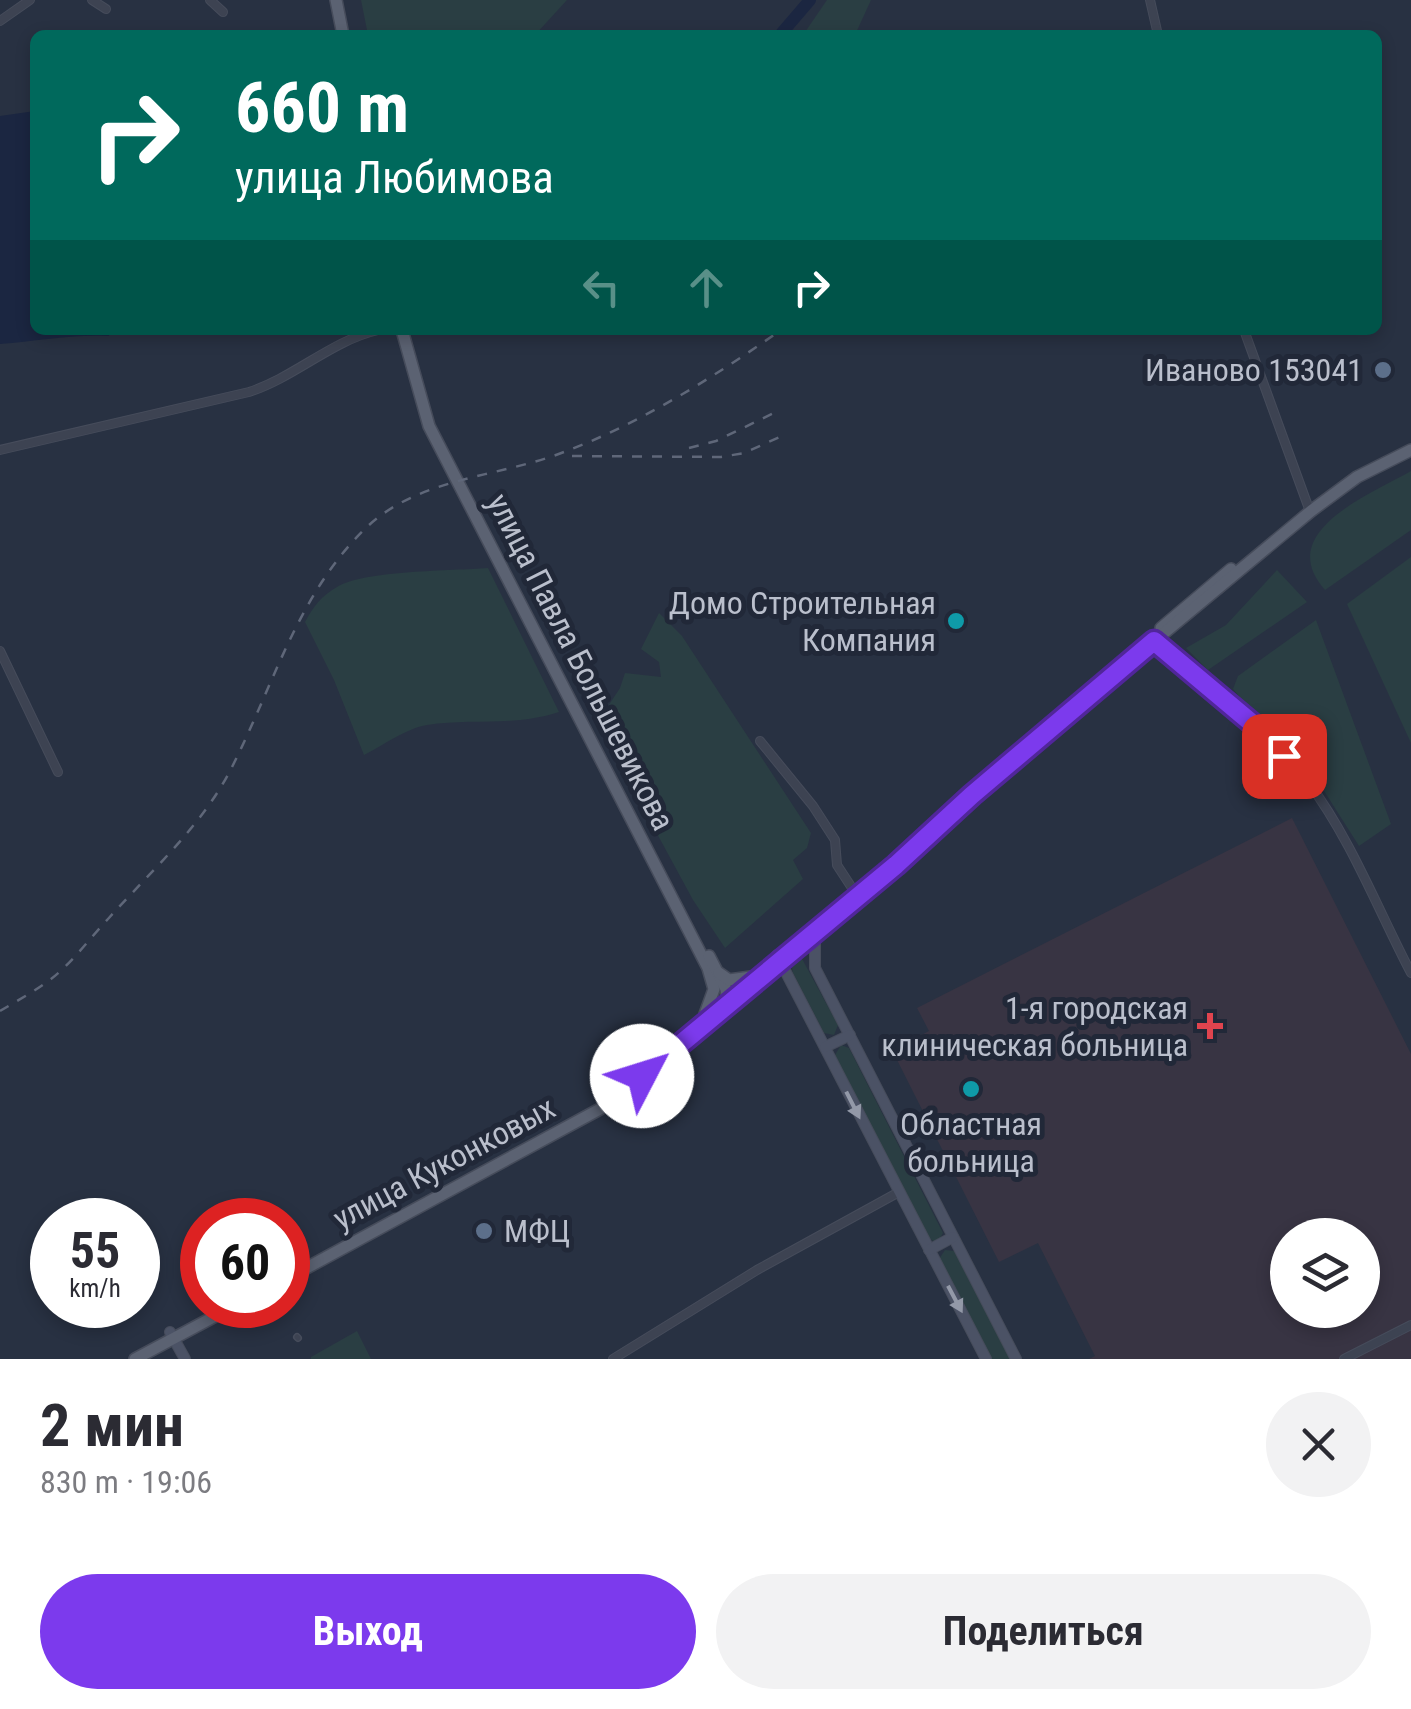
<!DOCTYPE html>
<html lang="ru">
<meta charset="utf-8">
<style>
:root{--surface:#fff;--page:#f2f2f3;--text:#2b2b33;--muted:#7c7c81;--accent:#7c3aed}
body{margin:0;font-family:"Roboto Condensed",sans-serif;background:var(--page);color:var(--text);height:100vh;display:flex;flex-direction:column;font-size:38px;white-space:nowrap}
*{box-sizing:border-box;margin:0}
p{font-size:32px;color:var(--muted)}
.icon{flex:none;width:55px;height:55px;fill:none;stroke:currentColor;stroke-width:2;stroke-linecap:round;stroke-linejoin:round}
.map{position:relative;height:1359px;overflow:hidden}
.sheet{display:flex;flex-direction:column;background:var(--surface);flex:1}
.sheet>*{flex:none}
.hud{position:absolute;left:30px;top:30px;width:1352px;height:305px;border-radius:15px;box-shadow:0 5px 15px #0003;background:#00695c;color:#fff;overflow:hidden}
.fabs{position:absolute;left:1270px;top:1218px;display:grid;gap:20px}
.fabs a{display:grid;place-items:center;width:110px;height:110px;border-radius:50%;background:var(--surface);box-shadow:0 5px 15px #0003;font-size:50px}
.speed{position:absolute;left:30px;top:1198px;display:flex;gap:20px;font-size:50px;font-weight:700;text-align:center}
.speed>*{display:grid;place-content:center;width:130px;height:130px;border-radius:50%;background:var(--surface);box-shadow:0 5px 15px #0003;line-height:1}
.speed small{font-size:25px;font-weight:400}
.speed .limit{border:15px solid #d22;background:#fff;color:#111}
.pin{position:absolute;display:grid;place-items:center;width:85px;height:85px;color:#fff;margin:-42px;border-radius:20px;box-shadow:0 5px 15px #0006}
.me{position:absolute;width:110px;margin:-55px;rotate:50deg;stroke-linejoin:round;filter:drop-shadow(0 0 8px #0008)}
.turn{display:flex;align-items:center;gap:35px;height:210px;padding:0 40px;font-size:45px}
.turn .icon{width:130px;height:130px;stroke-width:2.5}
.turn b{display:block;font-size:70px;line-height:85px}
.lanes{display:flex;align-items:center;height:95px;padding:0 40px;background:#0003;justify-content:center;gap:50px;direction:ltr}
.lanes .off{opacity:.35}
.round{display:grid;place-items:center;flex:none;width:105px;height:105px;border-radius:52px;background:var(--page)}
.headline{display:flex;align-items:center;justify-content:space-between;height:170px;padding:0 40px}
h1{font-size:60px;font-weight:700;line-height:75px}
.primary-button{display:flex;gap:20px;margin-top:auto;padding:20px 40px}
.primary-button a{flex:1;height:115px;border-radius:60px;background:var(--accent);color:#fff;font-size:40px;font-weight:700;line-height:115px;text-align:center}
.primary-button a+a{background:var(--page);color:var(--text)}
.map>svg:first-child{display:block}
.medical{fill:#383443;fill-rule:evenodd}
.green{fill:#2a3e43}
.water{fill:#1b2641}
.lines{fill:none;stroke-linecap:round;stroke-linejoin:round}
.river{stroke:#1b2641;stroke-width:12}
.pedestrian-casing{stroke:#464c5b;stroke-width:8}
.minor-casing{stroke:#464c5b;stroke-width:10}
.secondary-casing{stroke:#464c5b;stroke-width:12}
.primary-casing{stroke:#464c5b;stroke-width:14}
.pedestrian{stroke:#3d4352;stroke-width:5}
.minor{stroke:#3d4352;stroke-width:8}
.secondary{stroke:#4b5265;stroke-width:10}
.primary{stroke:#5b6272;stroke-width:11}
.rail{stroke:#5f6779;stroke-width:2.5;stroke-dasharray:10 10;stroke-linecap:butt}
.oneway{fill:#9399a8}
.route-casing{stroke:#51269a;stroke-width:25}
.route{stroke:#7c3aed;stroke-width:18}
.service-dot{fill:#5c6f8a;stroke:#212838;stroke-width:4}
.culture-dot{fill:#0f9aa8;stroke:#212838;stroke-width:4}
.health-dot{fill:#e0444e;stroke:#212838;stroke-width:4}
.labels{text-anchor:middle;stroke-width:10;stroke-linejoin:round;paint-order:stroke}
.poi-label{font-size:32px;fill:#babfcc;stroke:#212838;text-anchor:end}
.street-label{font-size:32px;fill:#babfcc;stroke:#212838}
</style>
<div class="map">
<svg width="1411" height="1359" viewBox="0 0 1411 1359">
<rect width="100%" height="100%" fill="#283142"/>
<path class="medical" d="M1292,818L1411,1054V1359H1089L1095,1356L1038,1243L999,1262L892,1050L929,1031L917,1008ZM1288,1235H1362V1310H1288Z"/>
<g class="green">
<polygon points="361,0 567,0 535,35 368,35"/>
<polygon points="827,0 871,0 855,35 803,35"/>
<path d="M1411,471V530L1325,590C1273,532 1371,494 1411,471Z"/>
<polygon points="1411,557 1411,743 1347,604"/>
<path d="M488,568L559,712C513,727 472,718 427,725C407,728 382,746 364,755L334,680L305,622C313,607 321,596 337,587C364,570 453,571 488,568Z"/>
<polygon points="1277,570 1307,602 1208,670 1186,648 1226,625"/>
<polygon points="659,613 682,636 811,833 807,848 793,860 803,879 725,948 693,900 597,723 620,688 625,673 661,677 659,662 641,649"/>
<polygon points="1316,620 1391,824 1359,846 1312,772 1280,745 1233,689 1238,676"/>
<polygon points="797,957 801,957 838,1025 834,1035 824,1033 793,973 791,963"/>
<polygon points="841,1045 849,1048 943,1233 937,1243 928,1238 835,1055"/>
<polygon points="945,1250 954,1251 1010,1359 991,1359 939,1259"/>
<polygon points="357,1331 371,1359 311,1359 311,1357"/>
</g>
<path class="water" d="M35,111V330H111L109,336C72,334 37,341 0,344V116Z"/>
<g class="lines">
<polyline class="river" points="780,35 810,0"/>
<g class="pedestrian-casing">
<polyline id="pedestrian" points="297,1337 298,1338"/>
</g>
<g class="minor-casing">
<g id="minor">
<polyline points="92,0 106,9"/>
<polyline points="210,0 223,12"/>
<polyline points="1150,0 1158,35"/>
<polyline points="0,21 30,0"/>
<polyline points="1244,330 1308,506"/>
<path d="M0,450L249,392C295,377 331,341 378,330"/>
<path d="M1155,641C1209,681 1268,728 1308,782C1351,839 1378,910 1411,973"/>
<polyline points="0,651 58,772"/>
<polyline points="760,741 813,806 835,840 837,865 854,891"/>
<polyline points="613,1359 757,1270 899,1192"/>
<polyline points="1344,1359 1411,1325"/>
</g>
</g>
<g class="secondary-casing">
<g id="secondary">
<polyline points="815,932 815,968 1016,1359"/>
<polyline points="777,955 986,1359"/>
<polyline points="825,1047 850,1035"/>
<polyline points="929,1250 953,1237"/>
<polyline points="170,1332 185,1359"/>
</g>
</g>
<g class="primary-casing">
<g id="primary">
<polyline points="336,0 343,35"/>
<polyline points="402,330 429,426 708,968 714,989 705,1014"/>
<polyline points="1161,628 1231,569"/>
<polyline points="709,956 726,989 728,1002 725,1007"/>
<polyline points="719,973 729,980 751,977"/>
<polyline points="288,1278 600,1109 896,865 919,841 1035,740 1311,511 1357,477 1411,450"/>
<polyline points="135,1359 236,1305"/>
</g>
</g>
<use href="#pedestrian" class="pedestrian"/>
<use href="#minor" class="minor"/>
<use href="#secondary" class="secondary"/>
<use href="#primary" class="primary"/>
<g class="rail">
<polyline points="689,448 716,441 776,412"/>
<polyline points="572,456 721,457 744,453 782,436"/>
<path d="M0,1011C17,1001 35,991 51,979C72,963 90,938 108,919C151,871 203,825 232,767C274,684 299,591 368,526C421,477 500,477 564,452C641,423 714,377 781,330"/>
</g>
</g>
<defs><path id="oneway-solid" d="M-6-.8H1V-3.2L6.5 0L1 3.2V.8H-6Z" transform="scale(2.5)"/></defs>
<g class="oneway">
<use href="#oneway-solid" transform="translate(853 1105) rotate(63)"/>
<use href="#oneway-solid" transform="translate(955 1299) rotate(62)"/>
</g>
<g class="lines">
<g class="route-casing">
<polyline id="route" points="642,1076 896,865 972,795 1154,641 1260,730 1284,756"/>
</g>
<use href="#route" class="route"/>
</g>
<g class="service-dot">
<circle cx="1383" cy="370" r="10"/>
<circle cx="484" cy="1231" r="10"/>
</g>
<g class="culture-dot">
<circle cx="956" cy="621" r="10"/>
<circle cx="971" cy="1089" r="10"/>
</g>
<path class="health-dot" d="M1205 1011h10v10h10v10h-10v10h-10v-10h-10v-10h10z"/>
<g class="labels">
<g class="poi-label">
<text x="1363" y="381">Иваново 153041</text>
<text x="936" y="614">Домо Строительная<tspan x="936" dy="37">Компания</tspan></text>
<text x="1188" y="1019">1-я городская<tspan x="1188" dy="37">клиническая больница</tspan></text>
<text x="971" y="1135" text-anchor="middle">Областная<tspan x="971" dy="37">больница</tspan></text>
<text x="504" y="1242" text-anchor="start">МФЦ</text>
</g>
<g class="street-label">
<text transform="translate(581 662) rotate(63)" y="11">улица Павла Большевикова</text>
<text transform="translate(444 1163) rotate(-28)" y="11">улица Куконковых</text>
</g>
</g>
</svg>
<div class="fabs">
<a><svg class="icon" aria-label="layers" viewBox="0 0 24 24"><path d="M12 4l9 5-9 5-9-5zM3 14l9 5 9-5"/></svg></a>
</div>
<div class="speed"><div>55<small>km/h</small></div><div class="limit">60</div></div>
<div class="pin" style="left:1284px;top:756px;background:#d93025"><svg class="icon" aria-label="arrive" viewBox="0 0 24 24"><path d="M6 21V4h12l-3 4 3 4H6"/></svg></div>
<svg class="me" style="left:642px;top:1076px" viewBox="-20 -20 40 40"><circle r="19" fill="#fff"/><path d="M0-13L10 11 0 6-10 11z" fill="#7c3aed"/></svg>
<div class="hud">
<div class="turn"><svg class="icon" aria-label="right" viewBox="0 0 24 24"><path d="M7 20v-9h11M14 6l5 5-5 5"/></svg><div><b>660 m</b>улица Любимова</div></div>
<div class="lanes"><svg class="icon off" aria-label="left" viewBox="0 0 24 24"><path d="M17 20v-9H6M10 6l-5 5 5 5"/></svg><svg class="icon off" aria-label="ahead" viewBox="0 0 24 24"><path d="M12 20V5M6 11l6-6 6 6"/></svg><svg class="icon" aria-label="right" viewBox="0 0 24 24"><path d="M7 20v-9h11M14 6l5 5-5 5"/></svg></div>
</div>
</div>
<section class="sheet">
<div class="headline"><div><h1>2 мин</h1><p>830 m · 19:06</p></div><a class="round"><svg class="icon" aria-label="close" viewBox="0 0 24 24"><path d="M6 6l12 12M18 6L6 18"/></svg></a></div>
<div class="primary-button"><a>Выход</a><a>Поделиться</a></div>
</section>
